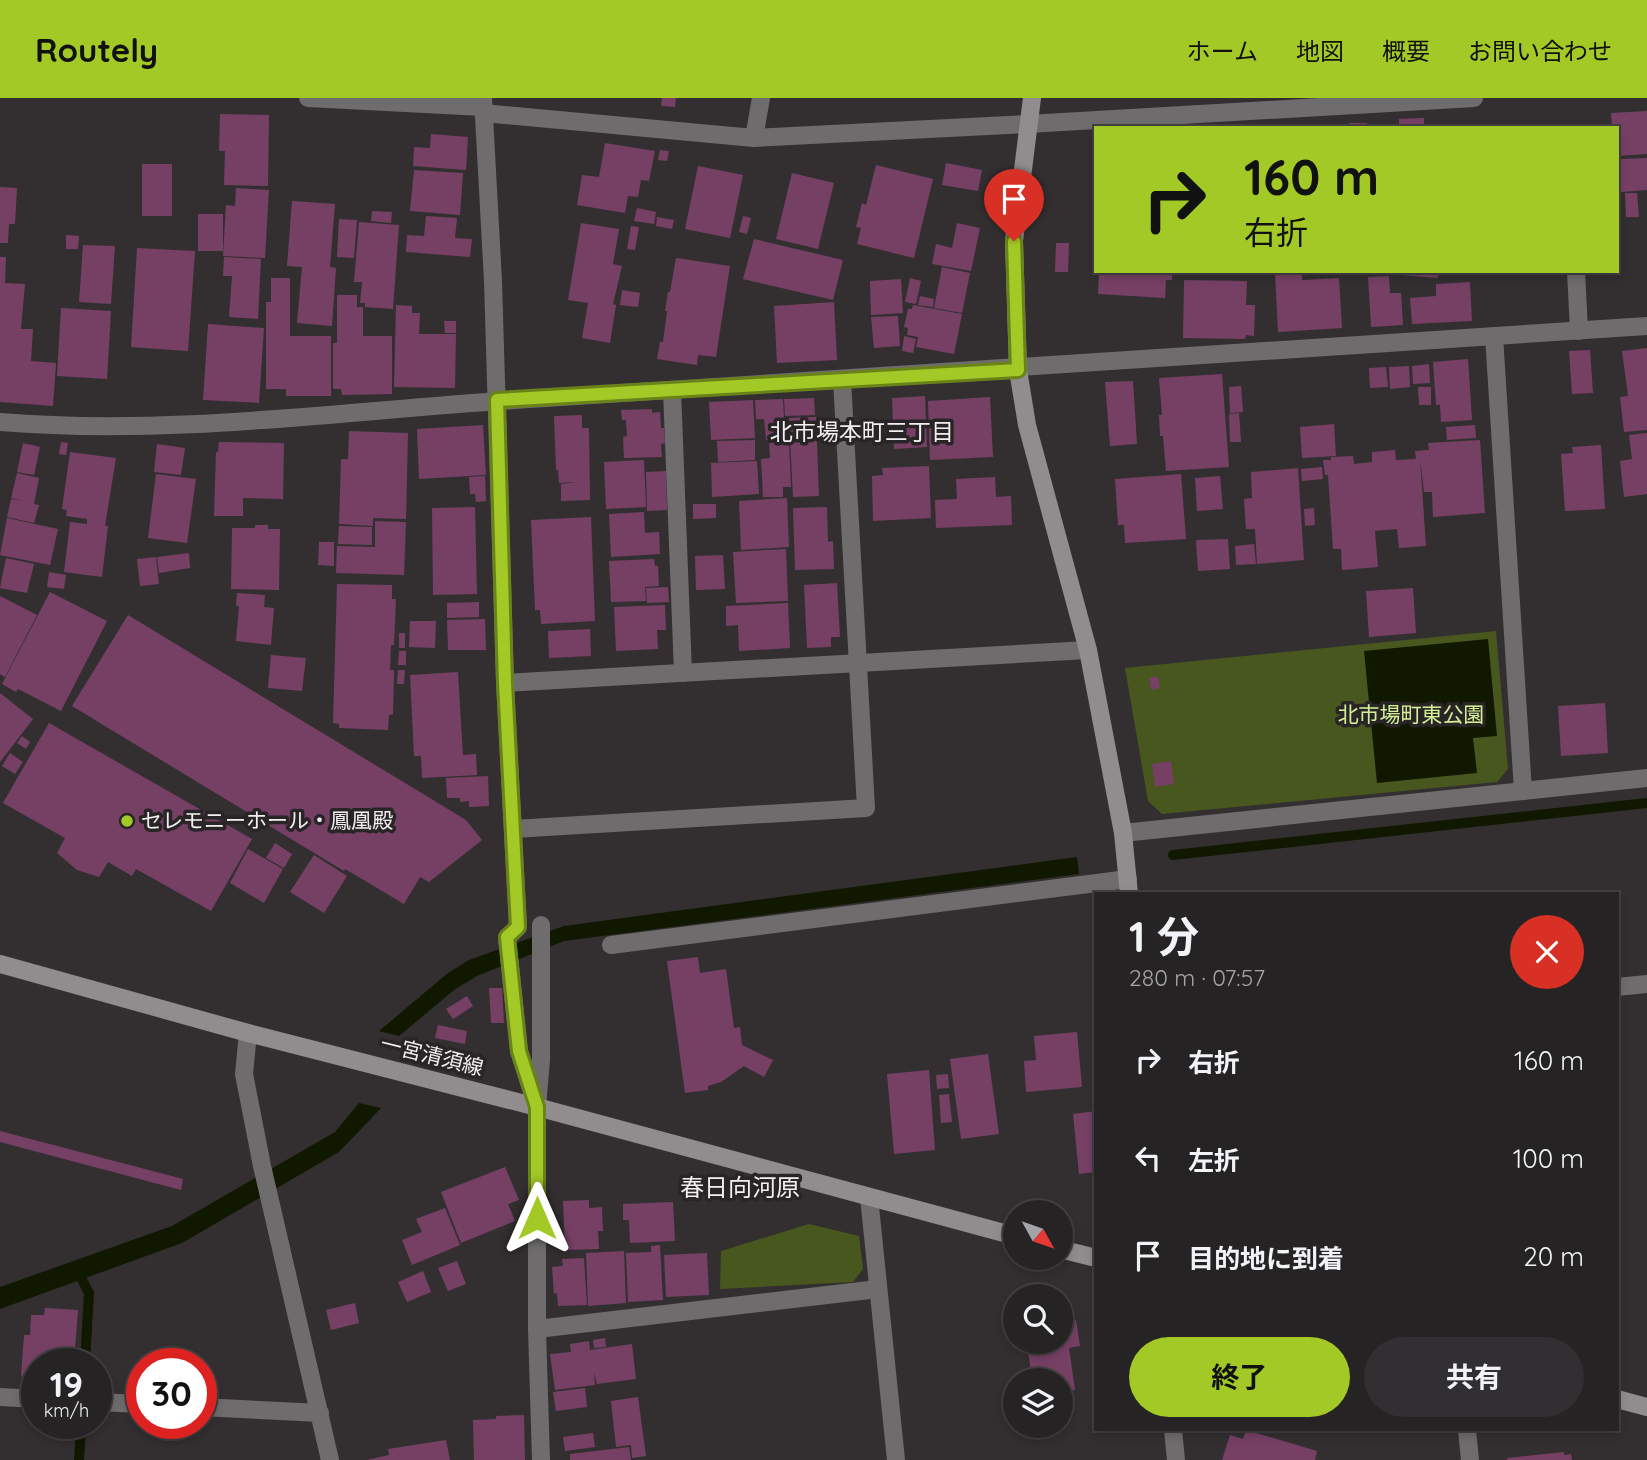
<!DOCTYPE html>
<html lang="ja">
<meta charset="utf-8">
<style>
:root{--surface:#262325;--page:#322f32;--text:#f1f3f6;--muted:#a4a4a7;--line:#424042;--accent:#a3c927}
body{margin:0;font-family:Quicksand,"Noto Sans JP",sans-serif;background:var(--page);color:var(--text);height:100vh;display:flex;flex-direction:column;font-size:26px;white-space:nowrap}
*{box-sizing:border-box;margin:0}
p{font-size:23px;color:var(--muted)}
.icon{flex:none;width:38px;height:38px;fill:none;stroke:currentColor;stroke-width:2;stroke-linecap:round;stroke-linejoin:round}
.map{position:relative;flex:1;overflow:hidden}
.sheet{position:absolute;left:1094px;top:794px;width:525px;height:539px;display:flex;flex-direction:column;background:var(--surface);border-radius:0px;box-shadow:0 4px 10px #0003,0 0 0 2px var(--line)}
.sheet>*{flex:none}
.top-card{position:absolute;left:1094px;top:28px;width:525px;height:147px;border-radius:0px;box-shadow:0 4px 10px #0003,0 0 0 2px var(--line);background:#a3c927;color:#111;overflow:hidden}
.needle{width:46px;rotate:130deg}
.controls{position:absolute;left:1003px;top:1102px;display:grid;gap:14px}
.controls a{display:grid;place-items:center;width:70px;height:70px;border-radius:50%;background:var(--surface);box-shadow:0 4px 10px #0003,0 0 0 2px var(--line);font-size:35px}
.speed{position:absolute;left:21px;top:1250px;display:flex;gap:14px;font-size:35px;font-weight:700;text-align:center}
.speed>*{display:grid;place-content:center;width:91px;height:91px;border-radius:50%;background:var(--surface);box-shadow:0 4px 10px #0003,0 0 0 2px var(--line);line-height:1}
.speed small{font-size:18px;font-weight:400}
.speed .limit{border:10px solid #d22;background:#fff;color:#111}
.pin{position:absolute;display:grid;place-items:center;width:60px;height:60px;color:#fff;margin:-72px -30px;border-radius:50% 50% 50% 0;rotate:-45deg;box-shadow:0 0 7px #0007}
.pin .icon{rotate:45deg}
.me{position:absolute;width:77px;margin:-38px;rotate:0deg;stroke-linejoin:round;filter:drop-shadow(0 0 5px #0008)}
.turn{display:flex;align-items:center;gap:24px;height:147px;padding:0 35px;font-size:32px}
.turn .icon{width:91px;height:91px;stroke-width:2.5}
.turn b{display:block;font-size:49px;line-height:60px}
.round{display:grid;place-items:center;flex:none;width:74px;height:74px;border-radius:37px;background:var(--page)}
.headline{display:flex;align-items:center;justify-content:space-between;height:119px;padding:0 35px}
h1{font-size:42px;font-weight:700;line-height:52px}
.primary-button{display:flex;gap:14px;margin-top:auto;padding:14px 35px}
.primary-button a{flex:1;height:80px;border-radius:42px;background:var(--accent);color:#111;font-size:28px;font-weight:700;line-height:80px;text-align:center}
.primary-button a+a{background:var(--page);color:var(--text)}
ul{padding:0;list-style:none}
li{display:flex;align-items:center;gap:21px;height:98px;padding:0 35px}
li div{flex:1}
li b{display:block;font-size:26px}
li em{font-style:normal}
header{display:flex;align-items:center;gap:42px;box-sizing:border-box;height:98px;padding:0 35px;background:var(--accent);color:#111}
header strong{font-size:33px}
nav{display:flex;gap:38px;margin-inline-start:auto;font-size:24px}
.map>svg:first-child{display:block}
.green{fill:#48571d}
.water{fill:#111800}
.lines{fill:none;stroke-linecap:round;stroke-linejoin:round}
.stream{stroke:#111800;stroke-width:10}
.building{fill:#764065}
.lane{stroke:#6e6c6d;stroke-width:18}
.street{stroke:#6e6c6d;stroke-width:18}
.secondary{stroke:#918d8f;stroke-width:18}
.route-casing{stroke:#6a8319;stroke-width:18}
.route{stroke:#a3c927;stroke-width:12}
.poi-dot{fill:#a3c927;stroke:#292527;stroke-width:2.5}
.labels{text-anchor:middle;stroke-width:7;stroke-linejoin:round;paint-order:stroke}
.park-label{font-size:21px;fill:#d4f095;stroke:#292527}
.poi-label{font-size:21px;fill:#f2eff1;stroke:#292527;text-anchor:start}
.street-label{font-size:21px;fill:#f2eff1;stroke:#292527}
.neighbourhood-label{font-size:23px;fill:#f2eff1;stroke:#292527}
.quarter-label{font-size:24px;fill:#f2eff1;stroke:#292527}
</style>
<header>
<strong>Routely</strong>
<nav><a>ホーム</a><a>地図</a><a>概要</a><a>お問い合わせ</a></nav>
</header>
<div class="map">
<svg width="1647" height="1362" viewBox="0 0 1647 1362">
<rect width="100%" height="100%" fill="#332f31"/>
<g class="green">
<polygon points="1496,533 1508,671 1497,684 1162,716 1148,703 1125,570"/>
<polygon points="809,1126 859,1138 863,1171 853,1184 720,1191 721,1153"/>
</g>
<g class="water">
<polygon points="1488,541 1497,638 1473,640 1477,675 1377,685 1364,553"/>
<polygon points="1077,759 1079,776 564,843 477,878 454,892 399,938 379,933 448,875 469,862 564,828"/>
<polygon points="359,1005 381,1010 339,1054 182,1145 0,1211 0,1189 172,1128 335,1034"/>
</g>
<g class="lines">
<g class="stream">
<polyline points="1173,757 1647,705"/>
<polyline points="78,1174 89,1195 85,1265"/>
<polyline points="79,1362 81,1331"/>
</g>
</g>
<g class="building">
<polygon points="662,0 676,0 675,9 661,8"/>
<polygon points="1647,13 1647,56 1617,58 1617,30 1612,30 1611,15"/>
<polygon points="220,16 269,17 268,88 224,87 225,53 219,53"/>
<polygon points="1424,20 1424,30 1399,30 1399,21"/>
<rect x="1349" y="25" width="18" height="5"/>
<polygon points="431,36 468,39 466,72 413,68 414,49 430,50"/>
<polygon points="605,45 655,53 649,83 641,82 638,99 628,98 625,115 577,107 582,77 599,79"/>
<polygon points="660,52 669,53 667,63 658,62"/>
<polygon points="1647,60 1647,92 1621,94 1619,61"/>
<polygon points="946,65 982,72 978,93 942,87"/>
<rect x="142" y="66" width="30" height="52"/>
<polygon points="876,67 933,81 914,160 857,146 861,130 856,129 862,105 866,107"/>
<polygon points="698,68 743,77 730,140 685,131"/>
<polygon points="414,72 463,75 460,117 410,113"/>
<polygon points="792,75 834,85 818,151 776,141"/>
<polygon points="0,89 17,90 15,126 9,126 8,145 0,145"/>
<polygon points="236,90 269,92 265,160 223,158 226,107 235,108"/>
<polygon points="1625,95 1637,95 1639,119 1626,119"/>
<polygon points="292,103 335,106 330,169 336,170 332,228 297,225 302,169 287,168"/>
<polygon points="637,110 656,114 654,126 634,123"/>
<polygon points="372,113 392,114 391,125 371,123"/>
<rect x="198" y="116" width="25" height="37"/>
<polygon points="426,118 457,120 455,140 472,141 470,159 406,154 407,137 424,138"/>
<polygon points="743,118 751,120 747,136 739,134"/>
<polygon points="657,119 674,122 672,131 656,128"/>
<polygon points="339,121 357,122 354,160 337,159"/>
<polygon points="359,124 399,127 393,211 365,209 365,205 360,205 362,184 354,184"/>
<polygon points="581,125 619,131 613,166 622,168 613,206 616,207 610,245 582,240 588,205 568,202"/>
<polygon points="957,125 980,130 971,173 932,166 936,146 952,150"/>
<polygon points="631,128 639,129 635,152 627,151"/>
<polygon points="66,137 79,138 78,151 66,151"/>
<polygon points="754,141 843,162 833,202 743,181"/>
<polygon points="1056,145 1069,145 1068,174 1055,174"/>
<polygon points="83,147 115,148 111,206 79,204"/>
<polygon points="137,150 195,153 188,253 131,249"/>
<polygon points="0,159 6,159 5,185 25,186 21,231 33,231 31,263 56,265 53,308 0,304"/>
<polygon points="224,159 261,161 258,221 229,219 232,178 223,178"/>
<polygon points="676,160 730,168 716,259 698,257 697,267 657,261 660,244 663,244 667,213 665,213 668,194 670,194"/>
<polygon points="942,169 970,175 962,215 934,210"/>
<polygon points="1099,173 1172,173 1172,182 1166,182 1165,200 1098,196"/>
<polygon points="1378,173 1441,173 1437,180 1378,175"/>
<polygon points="1302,174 1302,182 1339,180 1342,230 1278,234 1275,175"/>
<polygon points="1389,178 1390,195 1401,195 1403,227 1371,229 1368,179"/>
<polygon points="271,180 290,180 290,238 331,238 331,298 286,298 286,291 266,291 266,204 271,204"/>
<polygon points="910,180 921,183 916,206 905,204"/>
<polygon points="901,181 903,215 871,217 870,183"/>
<polygon points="1184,182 1247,183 1246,207 1255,207 1254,238 1246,237 1245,241 1183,240"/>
<polygon points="1470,184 1472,223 1412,226 1410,200 1436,198 1436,186"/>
<polygon points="622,192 640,195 638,209 620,207"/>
<polygon points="337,197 357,197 357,209 363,209 363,238 392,238 392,296 342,297 341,291 333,291 333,245 337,245"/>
<polygon points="920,198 934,201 933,209 918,207"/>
<polygon points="834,204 837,262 777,265 774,208"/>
<polygon points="396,207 412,208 412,215 420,215 419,236 456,236 455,290 394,289"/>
<polygon points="913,207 962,216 954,256 916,249 918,239 907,237 908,230 904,229 908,211 912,211"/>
<polygon points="61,210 111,213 107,281 57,278"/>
<polygon points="898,218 900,248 874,250 871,219"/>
<polygon points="444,223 456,223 456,235 445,235"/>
<polygon points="208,226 264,230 259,305 203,302"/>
<polygon points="904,238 916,241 913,255 902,253"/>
<polygon points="1647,250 1647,332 1624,334 1620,299 1628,298 1622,253"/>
<polygon points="1590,252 1593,295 1572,296 1569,253"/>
<polygon points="1468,261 1472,322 1441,324 1440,307 1436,307 1433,264"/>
<polygon points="1429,266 1430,285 1413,286 1412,268"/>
<polygon points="1409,268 1410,289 1390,291 1389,269"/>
<polygon points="1386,269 1388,289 1370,290 1369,270"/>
<polygon points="1222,276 1229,369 1166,373 1163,338 1160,338 1159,317 1162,317 1159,280"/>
<polygon points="1133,283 1137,346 1110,348 1105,284"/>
<polygon points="1241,288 1243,314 1230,315 1229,289"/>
<polygon points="1418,289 1431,289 1431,307 1419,307"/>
<polygon points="925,298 927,349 894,351 892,300"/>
<polygon points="990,299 993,359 930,362 928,303"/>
<polygon points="814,300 815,317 785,318 784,301"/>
<polygon points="783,301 784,321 788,321 791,389 783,389 783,399 763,399 761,361 770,360 769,342 766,342 764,321 756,321 755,302"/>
<polygon points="753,302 755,340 711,342 709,304"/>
<polygon points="652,311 652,315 660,314 661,330 664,330 665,345 661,346 662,359 624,360 623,339 627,338 626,322 622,322 621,312"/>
<polygon points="1239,315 1241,344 1230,344 1229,316"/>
<polygon points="582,317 582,330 589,330 590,402 561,403 561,386 576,384 559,385 558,372 556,372 554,318"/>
<polygon points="816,319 819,398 793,399 789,320"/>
<polygon points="1334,326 1336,358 1302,360 1300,329"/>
<polygon points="483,327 486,377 419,381 417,331"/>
<polygon points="1475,327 1476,340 1447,342 1446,329"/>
<polygon points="349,333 408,335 406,421 373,420 373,428 339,426 341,361 348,361"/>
<polygon points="1647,335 1647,396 1624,399 1620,363 1632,361 1629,337"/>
<polygon points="755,342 755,362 718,364 717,343"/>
<polygon points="1480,342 1485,415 1433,419 1432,394 1424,394 1420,360 1426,448 1399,450 1397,431 1375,433 1378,469 1342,472 1341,451 1333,451 1328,377 1325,377 1323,362 1331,362 1331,359 1353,358 1354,366 1372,364 1372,354 1395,352 1396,362 1416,361 1415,353 1429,352 1428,345"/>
<polygon points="61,344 68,345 66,357 59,356"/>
<polygon points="219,344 284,345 283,401 243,400 243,418 214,418 216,354 218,354"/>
<polygon points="23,345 40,349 34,377 17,374"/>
<polygon points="157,346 185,350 181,377 154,374"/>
<polygon points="1601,347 1605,411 1565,413 1561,356 1573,355 1572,349"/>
<polygon points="70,354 116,360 105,428 108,428 102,479 64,474 70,424 87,426 87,421 66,418 67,412 62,411"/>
<polygon points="644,362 646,409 606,411 604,364"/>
<polygon points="757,363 759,396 712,399 711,365"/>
<polygon points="929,368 931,420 873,423 872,378 883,377 882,370"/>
<polygon points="1322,369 1323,381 1302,383 1301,371"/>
<polygon points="1298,370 1304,462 1257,466 1255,431 1246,431 1244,401 1252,400 1251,374"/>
<polygon points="666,373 667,412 647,413 646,374"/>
<polygon points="17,375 39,380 34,406 39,407 34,425 7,419 11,401 24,403 11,400"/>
<polygon points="156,376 196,381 187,445 148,440"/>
<polygon points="1181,376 1186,441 1125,445 1124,427 1118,427 1115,381"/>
<polygon points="485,378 486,403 476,404 475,396 470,396 469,379"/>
<polygon points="1220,378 1223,411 1197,413 1195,380"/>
<polygon points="995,379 996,399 1011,398 1012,427 936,430 935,402 957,401 956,381"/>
<polygon points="787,400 789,449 741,452 739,403"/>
<polygon points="693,406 716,406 716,420 693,421"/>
<polygon points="475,409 477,496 433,497 432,410"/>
<polygon points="827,409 828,444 833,443 834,471 795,472 793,410"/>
<polygon points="1314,410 1315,427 1305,428 1304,411"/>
<polygon points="644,414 645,435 659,434 660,456 611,459 609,416"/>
<polygon points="591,419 595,523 541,526 540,512 535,512 531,422"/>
<polygon points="7,420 58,431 50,467 0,457"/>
<polygon points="375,423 406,424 404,477 336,475 337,448 375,449"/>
<polygon points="255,427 268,427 268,431 280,431 279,492 231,491 232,430 255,430"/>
<polygon points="339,428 372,429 372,447 338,446"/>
<polygon points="1228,441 1230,471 1198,473 1196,442"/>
<polygon points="319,444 334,444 334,468 318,467"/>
<polygon points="1254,446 1256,466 1236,467 1235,448"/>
<polygon points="786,451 788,503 736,505 733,454"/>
<polygon points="189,455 190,470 159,475 157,459"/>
<polygon points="723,457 725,491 696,492 695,458"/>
<polygon points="156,459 159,486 140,488 137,461"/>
<polygon points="6,460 34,466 27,495 0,490"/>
<polygon points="654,461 655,468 658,468 659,488 645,489 646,503 611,504 609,463"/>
<polygon points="49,474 66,477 64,491 47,489"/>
<polygon points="837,485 840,539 831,539 831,549 807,550 804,487"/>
<polygon points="337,486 392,487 392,501 396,501 394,547 391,547 390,572 394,572 393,616 389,617 388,632 339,630 339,626 333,625"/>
<polygon points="668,489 669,504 647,505 646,490"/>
<polygon points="1413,490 1416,535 1369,539 1366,493"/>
<polygon points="50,494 107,523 61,613 18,591 16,594 2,586"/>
<polygon points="237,495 265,497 264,509 274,510 271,547 236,543 239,508 236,508"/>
<polygon points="0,498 37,517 5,579 0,576"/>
<polygon points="479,504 479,519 447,520 447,505"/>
<polygon points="788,505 790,550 739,553 738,527 726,528 726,508"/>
<polygon points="665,507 666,532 657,532 658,551 616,553 614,509"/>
<polygon points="128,517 466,722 482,742 429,784 420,779 404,806 345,771 344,773 72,608"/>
<polygon points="485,521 486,552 448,552 447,522"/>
<polygon points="410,523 436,523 435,550 409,549"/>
<polygon points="590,531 591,558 549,560 548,533"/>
<rect x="399" y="535" width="6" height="15"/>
<polygon points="399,553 406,553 406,567 398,567"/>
<polygon points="271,557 306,560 302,593 268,590"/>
<polygon points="398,572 405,572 404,586 397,586"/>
<polygon points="458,574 463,657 476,656 477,677 422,680 421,658 414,658 410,577"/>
<polygon points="1158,578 1160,590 1151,592 1149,580"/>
<polygon points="0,595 33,621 0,664"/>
<polygon points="1605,605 1608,655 1561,658 1558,608"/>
<polygon points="49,625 252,741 211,813 136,771 132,778 108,764 99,779 77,772 57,755 65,740 3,705"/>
<polygon points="22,638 30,644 26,651 17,645"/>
<polygon points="10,655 23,664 15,676 2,668"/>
<polygon points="1171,663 1174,686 1155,689 1152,666"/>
<polygon points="488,678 489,708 469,709 469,703 460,704 460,700 447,700 446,680"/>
<polygon points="275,745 292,756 284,770 266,760"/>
<polygon points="248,751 283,771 264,805 230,785"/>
<polygon points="314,757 347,778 324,815 290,794"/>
<polygon points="698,859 700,875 726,871 734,930 740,929 742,947 773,962 764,979 744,968 721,984 708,988 708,992 685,995 667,863"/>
<polygon points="489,890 502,890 504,925 491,925"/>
<polygon points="467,898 473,908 453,921 446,911"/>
<polygon points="438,927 467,933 465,946 435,940"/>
<polygon points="1077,934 1082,989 1026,994 1024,963 1036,962 1034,938"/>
<polygon points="988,956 999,1036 961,1041 950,961"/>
<polygon points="929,972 935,1052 894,1056 887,976"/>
<polygon points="948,976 949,990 937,991 936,977"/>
<polygon points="949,996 952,1024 941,1025 939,997"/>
<polygon points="1096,1013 1096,1074 1079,1076 1073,1016"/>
<polygon points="0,1033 183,1081 181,1092 0,1044"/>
<polygon points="505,1069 519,1102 508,1106 515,1123 461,1145 441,1094"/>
<polygon points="589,1102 589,1110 602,1109 603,1133 598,1133 599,1151 565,1152 563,1103"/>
<polygon points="673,1104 675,1143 630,1145 629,1122 623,1122 623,1106"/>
<polygon points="445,1110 460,1147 412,1167 402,1142 422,1134 416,1121"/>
<polygon points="660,1147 663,1202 628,1204 626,1155 651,1154 651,1148"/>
<polygon points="624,1153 626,1205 588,1208 586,1155"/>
<polygon points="707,1155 709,1197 666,1199 664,1157"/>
<polygon points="584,1160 587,1207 558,1208 557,1195 554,1196 552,1169 563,1168 562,1161"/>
<polygon points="457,1163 466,1186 448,1193 438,1170"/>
<polygon points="423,1173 431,1194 407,1204 398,1184"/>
<polygon points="355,1205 359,1225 331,1232 326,1212"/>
<polygon points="1060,1205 1063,1205 1066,1223 1076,1222 1080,1248 1069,1250 1075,1292 1060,1294 1060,1283 1032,1283 1027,1244 1060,1244"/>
<polygon points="45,1210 78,1212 74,1265 37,1265 37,1279 21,1278 24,1237 30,1237 31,1217 44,1217"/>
<polygon points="605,1240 606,1249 594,1250 593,1242"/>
<polygon points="589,1243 590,1252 632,1246 636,1281 597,1286 594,1275 595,1287 555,1292 550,1256 571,1254 570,1246"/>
<polygon points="585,1290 587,1309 556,1313 553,1294"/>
<polygon points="638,1299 646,1358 632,1360 631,1347 616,1349 611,1303"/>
<polygon points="524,1317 525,1362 474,1362 473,1322 496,1321 496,1318"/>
<polygon points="1246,1332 1317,1353 1315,1362 1222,1362 1230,1337 1243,1341"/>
<polygon points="593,1335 595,1349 565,1353 563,1339"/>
<polygon points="446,1342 450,1362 367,1362 389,1357 388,1351"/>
<polygon points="629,1349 631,1362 570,1362 570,1356"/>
<polygon points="1564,1354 1564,1357 1571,1356 1572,1362 1507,1362 1507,1360"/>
</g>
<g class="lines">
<g class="lane">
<polyline points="1576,173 1579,233"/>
<polyline points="537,1009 541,962 541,827"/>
</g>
<g class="street">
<polyline points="308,0 483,9"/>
<polyline points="483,0 493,183 505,585 518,829 507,840 519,953 537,1009 537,1231 541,1362"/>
<polyline points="483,15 754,40 1028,26 1474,0"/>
<polyline points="754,40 761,0"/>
<polyline points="1494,238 1523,693"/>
<polyline points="672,292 683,575"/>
<path d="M0,324C182,339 364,310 546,300C913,278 1280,254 1647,228"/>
<polyline points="505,585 1088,552"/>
<polyline points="513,731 866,710 842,282"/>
<polyline points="1123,735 1647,680"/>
<polyline points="611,847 1128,781"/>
<polyline points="1617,889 1647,886"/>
<polyline points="248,935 244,976 262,1068 330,1362"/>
<polyline points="869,1099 896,1362"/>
<polyline points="537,1231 878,1191"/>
<polyline points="0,1299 37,1301"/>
<polyline points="96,1304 142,1306"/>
<polyline points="201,1309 320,1315"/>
<polyline points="1173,1332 1176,1362"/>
<polyline points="1467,1332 1470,1362"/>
</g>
<g class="secondary">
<polyline points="1032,0 1014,143 1018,272 1027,327 1088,552 1123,735 1129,796"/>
<polyline points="0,866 248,935 537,1009 1015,1138"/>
<polyline points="1060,1151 1096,1160"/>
<polyline points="1617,1301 1647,1309"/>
</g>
</g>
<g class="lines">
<g class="route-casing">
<polyline id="route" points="537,1120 537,1009 519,953 507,839 518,829 505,585 497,302 1018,272 1014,143"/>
</g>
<use href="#route" class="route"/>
</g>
<circle class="poi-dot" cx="127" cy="723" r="7"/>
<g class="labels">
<g class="park-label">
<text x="1411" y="624">北市場町東公園</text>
</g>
<g class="poi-label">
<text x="141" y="730">セレモニーホール・鳳凰殿</text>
</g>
<g class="street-label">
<text transform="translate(432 958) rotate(14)" y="7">一宮清須線</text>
</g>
<g class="neighbourhood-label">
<text x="862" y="342">北市場本町三丁目</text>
</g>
<g class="quarter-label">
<text x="740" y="1098">春日向河原</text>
</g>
</g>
</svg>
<div class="controls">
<a><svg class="needle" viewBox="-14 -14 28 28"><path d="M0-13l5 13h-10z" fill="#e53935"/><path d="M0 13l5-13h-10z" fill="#a4a4a7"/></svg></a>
<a><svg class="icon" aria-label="search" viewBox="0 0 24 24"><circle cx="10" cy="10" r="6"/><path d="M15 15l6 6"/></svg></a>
<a><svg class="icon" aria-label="layers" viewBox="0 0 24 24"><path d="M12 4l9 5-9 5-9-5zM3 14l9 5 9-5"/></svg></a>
</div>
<div class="speed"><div>19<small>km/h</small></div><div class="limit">30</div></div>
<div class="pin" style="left:1014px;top:143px;background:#d93025"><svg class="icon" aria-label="arrive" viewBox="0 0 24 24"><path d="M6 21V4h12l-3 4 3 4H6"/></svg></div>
<svg class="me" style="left:537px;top:1120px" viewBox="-20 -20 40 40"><path d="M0-17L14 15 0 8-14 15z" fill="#a3c927" stroke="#fff" stroke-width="4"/></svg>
<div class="top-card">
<div class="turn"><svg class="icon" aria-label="right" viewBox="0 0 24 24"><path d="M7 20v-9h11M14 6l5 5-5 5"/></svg><div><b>160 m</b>右折</div></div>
</div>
<section class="sheet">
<div class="headline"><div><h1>1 分</h1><p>280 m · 07:57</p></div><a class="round" style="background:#d93025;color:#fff"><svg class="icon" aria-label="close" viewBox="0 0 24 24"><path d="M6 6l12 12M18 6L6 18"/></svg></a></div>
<ul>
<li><svg class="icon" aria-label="right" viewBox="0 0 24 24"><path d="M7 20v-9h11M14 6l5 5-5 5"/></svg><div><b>右折</b></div><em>160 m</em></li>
<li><svg class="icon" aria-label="left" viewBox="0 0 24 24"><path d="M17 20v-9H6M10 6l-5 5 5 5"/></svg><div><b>左折</b></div><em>100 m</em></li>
<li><svg class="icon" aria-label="arrive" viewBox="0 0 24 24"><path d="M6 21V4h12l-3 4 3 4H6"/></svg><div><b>目的地に到着</b></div><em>20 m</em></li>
</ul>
<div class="primary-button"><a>終了</a><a>共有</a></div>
</section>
</div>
